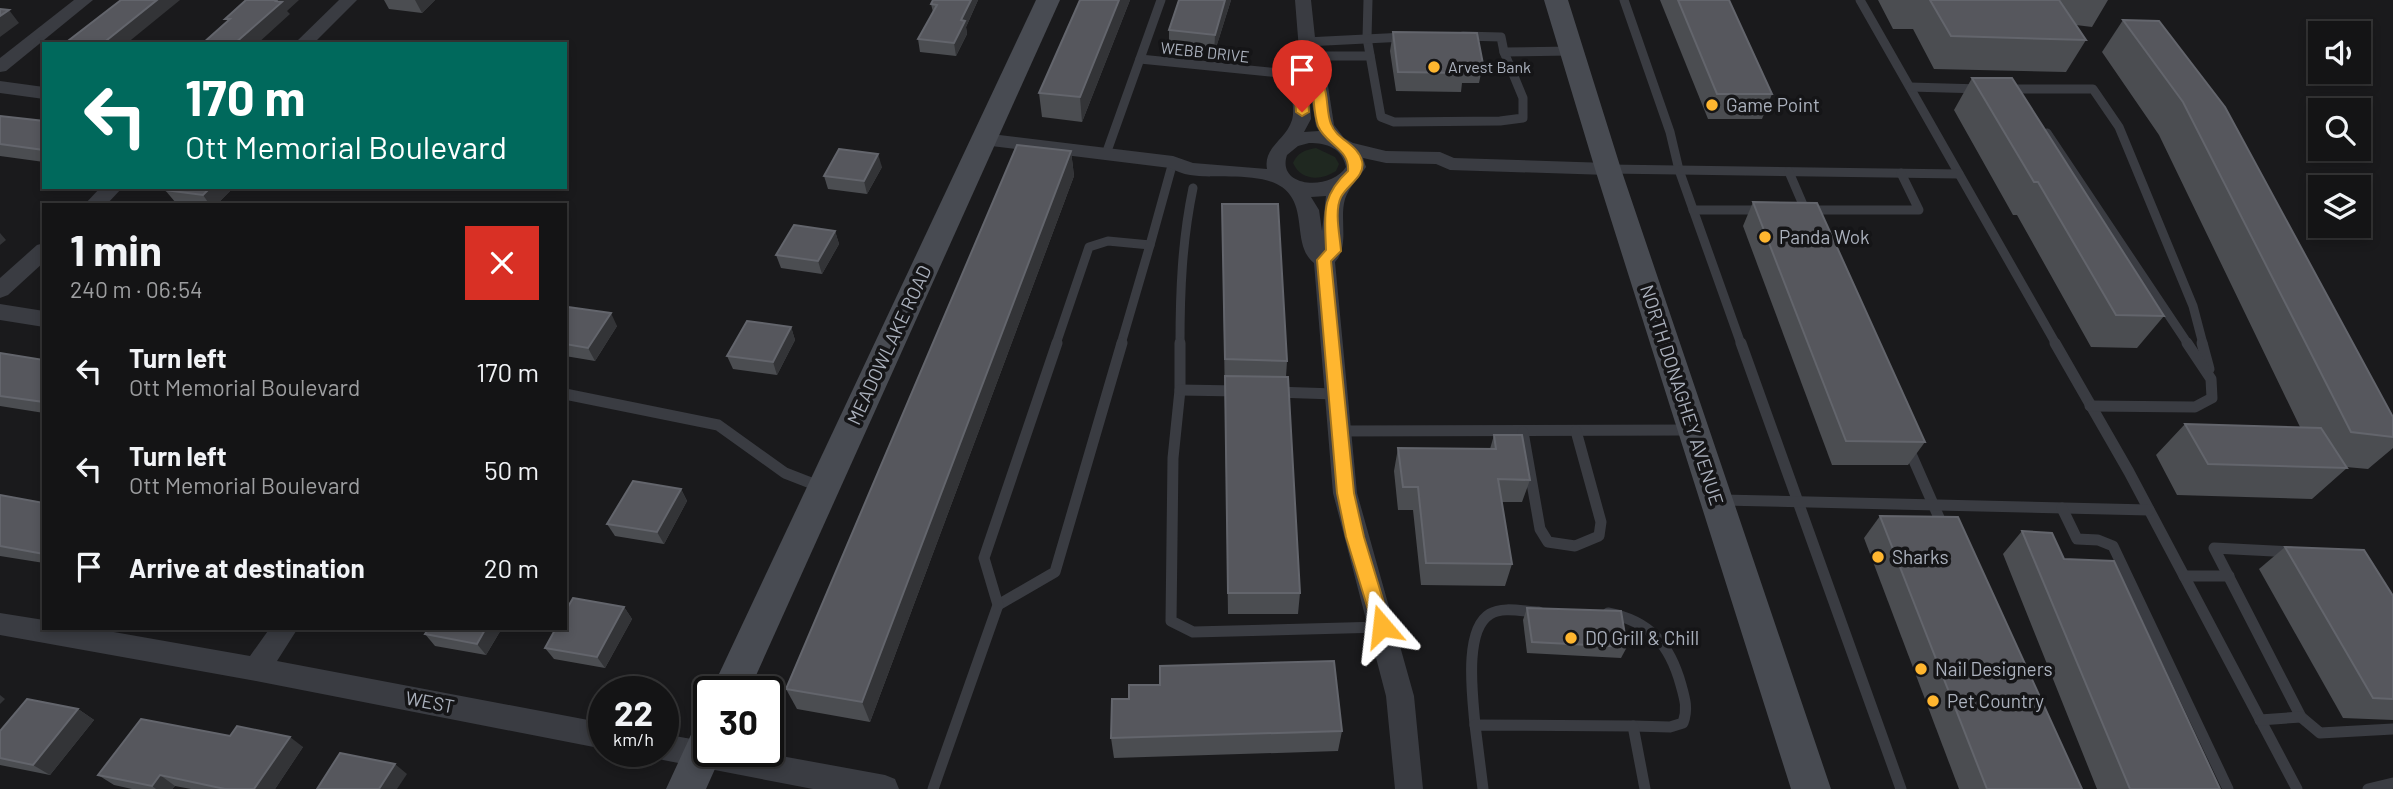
<!DOCTYPE html>
<meta charset="utf-8">
<style>
:root{--surface:#141415;--page:#212122;--text:#f1f3f6;--muted:#9d9ea0;--line:#333334}
body{margin:0;font-family:Barlow,sans-serif;background:var(--page);color:var(--text);height:100vh;display:flex;flex-direction:column;font-size:26px;white-space:nowrap}
*{box-sizing:border-box;margin:0}
p{font-size:23px;color:var(--muted)}
.icon{flex:none;width:38px;height:38px;fill:none;stroke:currentColor;stroke-width:2;stroke-linecap:round;stroke-linejoin:round}
.map{position:relative;flex:1;overflow:hidden}
.details{position:absolute;left:42px;top:203px;width:525px;height:427px;display:flex;flex-direction:column;background:var(--surface);border-radius:0px;box-shadow:0 4px 10px #0003,0 0 0 2px var(--line)}
.details>*{flex:none}
.guide{position:absolute;left:42px;top:42px;width:525px;height:147px;border-radius:0px;box-shadow:0 4px 10px #0003,0 0 0 2px var(--line);background:#00695c;color:#fff;overflow:hidden}
.buttons{position:absolute;left:2308px;top:21px;display:grid;gap:14px}
.buttons a{display:grid;place-items:center;width:63px;height:63px;border-radius:0px;background:var(--surface);box-shadow:0 4px 10px #0003,0 0 0 2px var(--line);font-size:35px}
.speed{position:absolute;left:588px;top:676px;display:flex;gap:14px;font-size:35px;font-weight:700;text-align:center}
.speed>*{display:grid;place-content:center;width:91px;height:91px;border-radius:50%;background:var(--surface);box-shadow:0 4px 10px #0003,0 0 0 2px var(--line);line-height:1}
.speed small{font-size:18px;font-weight:400}
.speed .limit{border:4px solid #111;border-radius:10px;background:#fff;color:#111}
.pin{position:absolute;display:grid;place-items:center;width:60px;height:60px;color:#fff;margin:-72px -30px;border-radius:50% 50% 50% 0;rotate:-45deg;box-shadow:0 0 7px #0007}
.pin .icon{rotate:45deg}
.me{position:absolute;width:77px;margin:-38px;rotate:343deg;stroke-linejoin:round;filter:drop-shadow(0 0 5px #0008)}
.turn{display:flex;align-items:center;gap:24px;height:147px;padding:0 28px;font-size:32px}
.turn .icon{width:91px;height:91px;stroke-width:2.5}
.turn b{display:block;font-size:49px;line-height:60px}
.round{display:grid;place-items:center;flex:none;width:74px;height:74px;border-radius:0px;background:var(--page)}
.head{display:flex;align-items:center;justify-content:space-between;height:119px;padding:0 28px}
h1{font-size:42px;font-weight:700;line-height:52px}
ul{padding:0;list-style:none}
li{display:flex;align-items:center;gap:21px;height:98px;padding:0 28px}
li div{flex:1}
li b{display:block;font-size:26px}
li em{font-style:normal}
.map>svg:first-child{display:block}
.green{fill:#1f2820}
.lines{fill:none;stroke-linecap:round;stroke-linejoin:round}
.lane-far1{stroke:#3a3c42;stroke-width:9}
.lane{stroke:#3a3c42;stroke-width:11}
.street{fill:#3a3c42;fill-rule:evenodd}
.secondary{fill:#484b52;fill-rule:evenodd}
.wall{fill:#4b4d51}
.shaded-wall{fill:#333437}
.building{fill:#56575d;stroke:#63656c;stroke-width:2}
.route{fill:#ffb62f;stroke:#a6761f;stroke-width:2}
.poi-dot{fill:#ffb62f;stroke:#151517;stroke-width:2.5}
.labels{text-anchor:middle;stroke-width:7;stroke-linejoin:round;paint-order:stroke}
.far-street-label{font-size:16px;fill:#abb1bd;stroke:#151517}
.far-poi-label{font-size:16px;fill:#abb1bd;stroke:#151517;text-anchor:start}
.poi-label{font-size:19px;fill:#abb1bd;stroke:#151517;text-anchor:start}
.street-label{font-size:19px;fill:#abb1bd;stroke:#151517}
</style>
<div class="map">
<svg width="2393" height="789" viewBox="0 0 2393 789">
<rect width="100%" height="100%" fill="#1a1a1c"/>
<path class="green" d="M1316,148L1335,157L1339,164L1336,171C1321,181 1301,181 1293,163C1298,152 1305,150 1316,148Z"/>
<g class="lines">
<g class="lane-far1">
<polyline points="1368,0 1367,38 1381,117 1394,122 1500,121 1523,118 1523,98 1504,52"/>
<polyline points="1624,0 1670,132 1679,170 1741,344"/>
<polyline points="1860,0 2056,344"/>
<polyline points="1463,36 1501,37 1504,52 1571,51"/>
<polyline points="1306,42 1405,37"/>
<polyline points="1307,56 1370,56"/>
<polyline points="1140,59 1310,76"/>
<polyline points="1910,87 1981,89"/>
<polyline points="2018,89 2093,89 2119,127 2193,306 2203,344"/>
<polyline points="2047,133 2188,344"/>
<polyline points="1106,154 1161,0"/>
<polyline points="1609,169 1959,174"/>
<polyline points="1789,172 1807,214"/>
<polyline points="1693,210 1761,210"/>
<polyline points="1808,210 1919,210 1901,173"/>
<polyline points="1056,344 1089,247 1108,241 1150,245 1173,162"/>
<polyline points="1121,344 1150,245"/>
<path d="M1180,344C1180,291 1182,241 1193,188"/>
</g>
<g class="lane">
<polyline points="1180,343 1180,390 1173,458 1171,621 1193,632 1382,627"/>
<polyline points="1741,343 1901,789"/>
<polyline points="2055,343 2129,472 2297,789"/>
<polyline points="2202,343 2209,369"/>
<polyline points="1180,390 1238,391"/>
<polyline points="1275,392 1335,394"/>
<polyline points="565,394 718,425 785,473 821,487"/>
<polyline points="2090,406 2195,407 2212,398 2211,379 2187,343"/>
<polyline points="1339,431 1690,430"/>
<polyline points="1523,432 1540,529 1548,542 1575,546 1599,536 1601,522 1576,431"/>
<polyline points="1908,447 1944,529"/>
<polyline points="1722,500 2149,510"/>
<polyline points="2062,508 2077,539 2098,540 2113,546 2228,789"/>
<polyline points="2291,552 2214,548 2301,717 2320,733 2393,729"/>
<polyline points="2184,576 2229,576"/>
<polyline points="998,605 1055,572 1122,343"/>
<path d="M1608,613C1650,621 1670,645 1681,685C1685,699 1688,709 1683,723L1670,727L1633,726"/>
<polyline points="2260,720 2301,717"/>
<path d="M1475,725C1473,699 1463,630 1490,614C1503,606 1525,612 1539,612"/>
<polyline points="933,789 998,605 984,558 1057,343"/>
<polyline points="1483,789 1475,725 1633,726 1645,789"/>
<polyline points="2368,789 2393,783"/>
</g>
<g class="street">
<polygon points="74,0 93,0 6,71 0,72 0,58"/>
<polygon points="339,0 357,0 313,44 294,44"/>
<path d="M1295,0H1311L1319,75L1328,86L1334,125L1344,138L1353,143L1386,151L1440,152L1454,158L1608,163L1615,165L1618,169L1615,173L1608,175L1450,170L1436,164L1386,163L1363,158L1366,167C1359,178 1349,187 1345,199C1339,220 1350,246 1335,262L1357,493L1414,696L1423,789H1395L1386,696L1333,493L1314,263C1295,248 1304,218 1292,198C1275,168 1220,180 1190,175C1183,174 1176,171 1170,168L983,145L976,143L974,139L976,135L983,133L1173,156L1193,163L1267,169C1263,147 1286,140 1292,120C1295,110 1291,95 1291,85L1301,75ZM1309,86L1316,126L1319,131L1304,132L1311,119ZM1309,143C1327,143 1342,148 1346,167C1331,191 1276,188 1287,155L1298,146ZM1326,196L1322,231L1319,210L1311,197Z"/>
<polygon points="0,81 44,87 44,99 0,93"/>
<polygon points="101,187 123,187 106,205 84,205"/>
<polygon points="44,243 44,262 8,295 0,298 0,278 37,245"/>
<polygon points="0,304 44,311 44,327 0,320"/>
<polygon points="0,613 44,620 44,628 91,628 250,656 270,628 298,628 277,661 604,723 604,749 256,681 0,635"/>
<polygon points="663,734 709,742 709,751 754,751 885,775 895,779 899,789 813,789 663,760 653,756 651,751 663,751"/>
</g>
<g class="secondary">
<polygon points="1036,0 1060,0 749,691 711,691"/>
<polygon points="1544,0 1568,0 1621,169 1831,789 1791,789 1595,169"/>
<polygon points="709,721 709,751 723,751 706,789 666,789 695,726"/>
</g>
</g>
<g class="wall">
<polygon points="384,0 435,0 422,13 389,9"/>
<polygon points="933,0 978,0 966,27 967,34 956,56 920,52 918,39 933,12 931,4"/>
<polygon points="1080,0 1130,0 1082,122 1042,117 1039,93"/>
<polygon points="1179,0 1231,0 1214,54 1169,49 1169,30"/>
<polygon points="1660,0 1729,0 1772,94 1762,119 1708,119"/>
<polygon points="1878,0 2108,0 2092,27 2076,25 2086,40 2066,72 1934,69 1913,29 1893,29"/>
<polygon points="2123,20 2159,21 2393,417 2393,448 2368,469 2346,467 2347,468 2312,499 2177,495 2156,455 2185,424 2300,427 2159,135 2102,52"/>
<polygon points="1393,32 1483,64 1479,83 1462,83 1461,92 1396,91 1390,51"/>
<polygon points="1972,78 2164,316 2137,348 2091,347 2017,215 2013,215 1954,110"/>
<polygon points="0,116 44,121 44,162 0,156"/>
<polygon points="1071,151 1074,176 870,722 797,709 786,689"/>
<polygon points="882,167 867,194 828,189 824,176"/>
<polygon points="234,187 216,205 187,205 176,203 165,190"/>
<polygon points="1753,202 1925,442 1908,465 1832,465 1743,226"/>
<polygon points="1222,204 1287,361 1286,377 1300,593 1298,614 1228,614"/>
<polygon points="835,231 839,244 822,274 781,268 776,255"/>
<polygon points="565,311 617,326 595,361 565,356"/>
<polygon points="791,327 795,340 777,375 733,369 727,356"/>
<polygon points="0,353 44,360 44,413 0,406"/>
<polygon points="1494,435 1530,480 1522,502 1502,502 1512,564 1505,586 1421,585 1413,510 1398,510 1394,471 1398,448 1490,449"/>
<polygon points="681,489 687,501 664,544 615,536 607,524"/>
<polygon points="0,495 44,503 44,563 0,556"/>
<polygon points="1880,516 2082,789 1959,789 1864,538"/>
<polygon points="2022,531 2064,559 2220,789 2097,789 2003,554"/>
<polygon points="2285,547 2393,596 2393,720 2343,718 2259,569"/>
<polygon points="624,607 632,619 605,668 554,659 545,648"/>
<polygon points="1527,608 1627,647 1621,658 1527,653 1523,620"/>
<polygon points="429,628 502,628 486,655 435,646 425,634"/>
<polygon points="1160,685 1342,731 1338,751 1114,758 1111,738 1129,699"/>
<polygon points="78,709 94,720 50,775 0,765 0,731"/>
<polygon points="230,736 303,747 275,789 191,789 175,786 172,789 132,789 114,785 98,775"/>
</g>
<g class="shaded-wall">
<polygon points="157,0 180,0 126,44 102,44"/>
<polygon points="277,0 299,0 287,11 290,14 257,44 234,44"/>
<polygon points="415,0 435,0 422,13"/>
<polygon points="971,0 978,0 966,27 967,34 956,56 954,43 961,20"/>
<polygon points="1119,0 1130,0 1082,122 1080,97"/>
<polygon points="1225,0 1231,0 1214,54 1215,35"/>
<polygon points="9,10 19,23 0,37 0,16"/>
<polygon points="1071,151 1074,176 870,722 862,702"/>
<polygon points="878,154 882,167 867,194 864,181"/>
<polygon points="211,187 234,187 216,205 210,205 203,195"/>
<polygon points="835,231 839,244 822,274 818,261"/>
<polygon points="0,233 6,240 0,245"/>
<polygon points="611,313 617,326 595,361 588,348"/>
<polygon points="791,327 795,340 777,375 773,362"/>
<polygon points="681,489 687,501 664,544 657,532"/>
<polygon points="624,607 632,619 605,668 597,657"/>
<polygon points="486,628 502,628 486,655 477,644"/>
<polygon points="0,695 5,699 0,704"/>
<polygon points="78,709 94,720 50,775 33,765"/>
<polygon points="290,737 303,747 275,789 254,789"/>
<polygon points="395,764 407,774 397,789 379,789"/>
<polygon points="160,775 175,786 172,789 156,789 152,786"/>
</g>
<g class="building">
<polygon points="121,0 157,0 102,44 64,44"/>
<polygon points="246,0 277,0 276,1 282,2 234,44 202,44 230,19 225,19"/>
<polygon points="933,0 971,0 961,20 965,21 954,43 918,39 937,5 931,4"/>
<polygon points="1080,0 1119,0 1080,97 1039,93"/>
<polygon points="1179,0 1225,0 1215,35 1169,30"/>
<polygon points="1678,0 1729,0 1772,94 1717,94"/>
<polygon points="1930,0 2059,0 2086,40 1951,36"/>
<polygon points="0,9 9,10 0,16"/>
<polygon points="2123,20 2159,21 2225,107 2393,417 2393,437 2351,432 2183,102"/>
<polygon points="1393,32 1477,33 1483,64 1463,64 1464,73 1398,72"/>
<polygon points="1972,78 2012,78 2164,316 2116,315 2038,182 2034,182"/>
<polygon points="0,116 44,121 44,150 0,144"/>
<polygon points="1017,145 1071,151 862,702 786,689"/>
<polygon points="839,149 878,154 864,181 824,176"/>
<polygon points="168,187 211,187 203,195 165,190"/>
<polygon points="1753,202 1817,203 1925,442 1846,441"/>
<polygon points="1222,204 1278,204 1287,361 1225,359"/>
<polygon points="794,225 835,231 818,261 776,255"/>
<polygon points="568,307 611,313 588,348 565,344 565,311"/>
<polygon points="747,321 791,327 773,362 727,356"/>
<polygon points="0,353 44,360 44,402 0,396"/>
<polygon points="1225,376 1288,377 1300,593 1228,593"/>
<polygon points="2185,424 2321,428 2347,468 2208,464"/>
<polygon points="1494,435 1522,435 1530,480 1498,479 1512,564 1426,563 1418,487 1403,487 1398,448 1496,449"/>
<polygon points="633,481 681,489 657,532 607,524"/>
<polygon points="0,495 44,503 44,554 0,546"/>
<polygon points="1880,516 1958,517 2082,789 1987,789"/>
<polygon points="2022,531 2052,533 2064,559 2114,561 2220,789 2130,789"/>
<polygon points="2285,547 2364,550 2393,596 2393,699 2373,698"/>
<polygon points="573,598 624,607 597,657 545,648 556,628 565,628 565,612"/>
<polygon points="1527,608 1621,611 1627,647 1532,642"/>
<polygon points="429,628 486,628 477,644 425,634"/>
<polygon points="1334,661 1342,731 1111,738 1112,699 1129,699 1129,685 1160,685 1160,666"/>
<polygon points="27,699 78,709 33,765 0,758 0,731"/>
<polygon points="141,719 230,736 237,726 290,737 254,789 225,789 160,775 152,786 98,775"/>
<polygon points="340,753 395,764 379,789 317,789"/>
</g>
<path class="route" d="M1310,72C1332,80 1324,107 1331,124C1337,140 1358,144 1362,161C1366,176 1347,185 1341,197C1334,211 1340,236 1341,251L1331,261L1354,493L1364,537L1391,626L1389,632L1382,635L1376,632L1373,626L1346,537L1337,493L1317,260L1326,250C1325,215 1320,197 1348,171C1350,149 1326,145 1318,126C1314,115 1314,99 1312,87L1309,83L1307,86L1309,112L1302,116L1296,112L1294,85Z"/>
<g class="poi-dot">
<circle cx="1434" cy="67" r="7"/>
<circle cx="1712" cy="105" r="7"/>
<circle cx="1765" cy="237" r="7"/>
<circle cx="1878" cy="557" r="7"/>
<circle cx="1571" cy="638" r="7"/>
<circle cx="1921" cy="669" r="7"/>
<circle cx="1933" cy="701" r="7"/>
</g>
<g class="labels">
<g class="far-street-label">
<text transform="translate(1205 52) rotate(6)" y="6">WEBB DRIVE</text>
</g>
<g class="far-poi-label">
<text x="1448" y="73">Arvest Bank</text>
</g>
<g class="poi-label">
<text x="1726" y="112">Game Point</text>
<text x="1779" y="244">Panda Wok</text>
<text x="1892" y="564">Sharks</text>
<text x="1585" y="645">DQ Grill &amp; Chill</text>
<text x="1935" y="676">Nail Designers</text>
<text x="1947" y="708">Pet Country</text>
</g>
<g class="street-label">
<text transform="translate(889 345) rotate(-65)" y="7">MEADOWLAKE ROAD</text>
<text transform="translate(1682 395) rotate(72)" y="7">NORTH DONAGHEY AVENUE</text>
<text transform="translate(430 702) rotate(11)" y="7">WEST</text>
</g>
</g>
</svg>
<div class="buttons">
<a><svg class="icon" aria-label="sound" viewBox="0 0 24 24"><path d="M4 9h4l5-4v14l-5-4H4zM17 9q2 3 0 6"/></svg></a>
<a><svg class="icon" aria-label="search" viewBox="0 0 24 24"><circle cx="10" cy="10" r="6"/><path d="M15 15l6 6"/></svg></a>
<a><svg class="icon" aria-label="layers" viewBox="0 0 24 24"><path d="M12 4l9 5-9 5-9-5zM3 14l9 5 9-5"/></svg></a>
</div>
<div class="speed"><div>22<small>km/h</small></div><div class="limit">30</div></div>
<div class="pin" style="left:1302px;top:112px;background:#d93025"><svg class="icon" aria-label="arrive" viewBox="0 0 24 24"><path d="M6 21V4h12l-3 4 3 4H6"/></svg></div>
<svg class="me" style="left:1382px;top:626px" viewBox="-20 -20 40 40"><path d="M0-17L14 15 0 8-14 15z" fill="#ffb62f" stroke="#fff" stroke-width="4"/></svg>
<div class="guide">
<div class="turn"><svg class="icon" aria-label="left" viewBox="0 0 24 24"><path d="M17 20v-9H6M10 6l-5 5 5 5"/></svg><div><b>170 m</b>Ott Memorial Boulevard</div></div>
</div>
<section class="details">
<div class="head"><div><h1>1 min</h1><p>240 m · 06:54</p></div><a class="round" style="background:#d93025;color:#fff"><svg class="icon" aria-label="close" viewBox="0 0 24 24"><path d="M6 6l12 12M18 6L6 18"/></svg></a></div>
<ul>
<li><svg class="icon" aria-label="left" viewBox="0 0 24 24"><path d="M17 20v-9H6M10 6l-5 5 5 5"/></svg><div><b>Turn left</b><p>Ott Memorial Boulevard</p></div><em>170 m</em></li>
<li><svg class="icon" aria-label="left" viewBox="0 0 24 24"><path d="M17 20v-9H6M10 6l-5 5 5 5"/></svg><div><b>Turn left</b><p>Ott Memorial Boulevard</p></div><em>50 m</em></li>
<li><svg class="icon" aria-label="arrive" viewBox="0 0 24 24"><path d="M6 21V4h12l-3 4 3 4H6"/></svg><div><b>Arrive at destination</b></div><em>20 m</em></li>
</ul>
</section>
</div>
